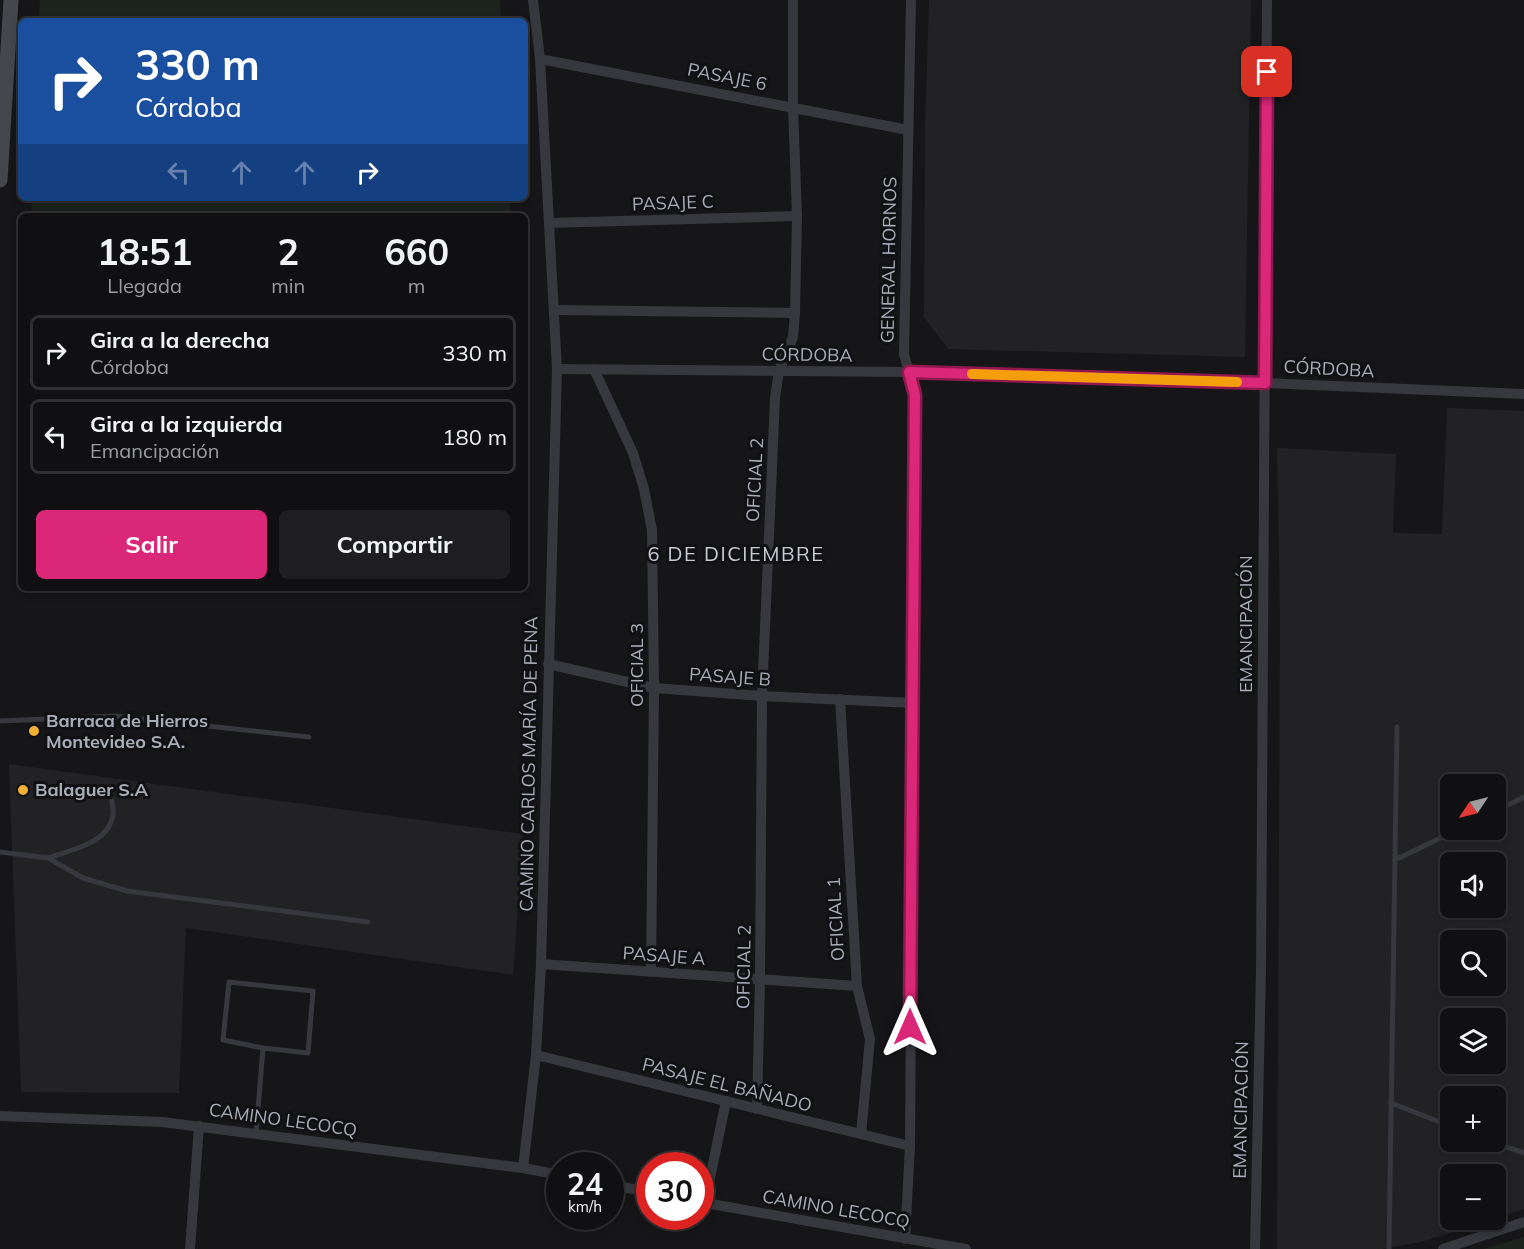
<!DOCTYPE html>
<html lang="es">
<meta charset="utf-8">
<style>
:root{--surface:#101012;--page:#1e1e20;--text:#f1f3f6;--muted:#9c9d9f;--line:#303032;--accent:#db2777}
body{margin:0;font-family:Mulish,sans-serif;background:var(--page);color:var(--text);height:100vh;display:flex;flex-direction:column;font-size:22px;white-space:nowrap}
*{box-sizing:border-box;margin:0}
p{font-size:20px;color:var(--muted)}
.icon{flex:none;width:33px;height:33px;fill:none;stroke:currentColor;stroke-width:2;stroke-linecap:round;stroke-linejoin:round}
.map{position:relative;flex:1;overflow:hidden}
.sheet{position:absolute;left:18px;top:213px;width:510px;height:378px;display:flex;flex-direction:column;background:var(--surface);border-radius:9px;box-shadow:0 3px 9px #0003,0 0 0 2px var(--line)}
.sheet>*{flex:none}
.hud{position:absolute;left:18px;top:18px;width:510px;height:183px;border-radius:9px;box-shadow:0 3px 9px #0003,0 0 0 2px var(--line);background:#1a4fa0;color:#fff;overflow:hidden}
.needle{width:39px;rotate:235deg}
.buttons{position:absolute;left:1440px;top:774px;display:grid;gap:12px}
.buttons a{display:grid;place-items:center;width:66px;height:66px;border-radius:9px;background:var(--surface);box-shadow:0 3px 9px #0003,0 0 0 2px var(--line);font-size:30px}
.speed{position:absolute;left:546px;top:1152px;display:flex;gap:12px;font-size:30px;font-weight:700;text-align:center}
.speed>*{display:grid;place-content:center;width:78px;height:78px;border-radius:50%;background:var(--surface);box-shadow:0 3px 9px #0003,0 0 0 2px var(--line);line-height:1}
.speed small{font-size:15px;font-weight:400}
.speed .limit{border:9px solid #d22;background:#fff;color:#111}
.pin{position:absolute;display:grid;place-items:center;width:51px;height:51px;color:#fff;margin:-26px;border-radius:12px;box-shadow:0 3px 9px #0006}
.me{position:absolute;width:66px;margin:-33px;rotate:0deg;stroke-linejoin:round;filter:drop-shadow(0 0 4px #0008)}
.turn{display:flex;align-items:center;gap:21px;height:126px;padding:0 18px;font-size:27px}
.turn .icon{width:78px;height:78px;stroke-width:2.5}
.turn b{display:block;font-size:42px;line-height:51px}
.lanes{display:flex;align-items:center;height:57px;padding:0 18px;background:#0003;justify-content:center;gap:30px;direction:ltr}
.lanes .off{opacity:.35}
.eta{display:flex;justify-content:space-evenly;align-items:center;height:102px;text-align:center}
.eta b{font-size:36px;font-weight:700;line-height:42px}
.button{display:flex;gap:12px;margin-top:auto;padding:12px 18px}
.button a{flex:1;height:69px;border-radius:9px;background:var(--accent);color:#fff;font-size:24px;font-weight:700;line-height:69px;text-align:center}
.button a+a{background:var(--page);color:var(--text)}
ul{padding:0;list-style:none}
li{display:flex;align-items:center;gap:18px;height:75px;margin:0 12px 9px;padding:0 6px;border:3px solid var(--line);border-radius:9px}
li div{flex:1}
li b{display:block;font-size:22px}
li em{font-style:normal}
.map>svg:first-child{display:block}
.built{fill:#222225;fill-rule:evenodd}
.green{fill:#1c231d}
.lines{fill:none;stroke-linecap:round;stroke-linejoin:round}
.lane{stroke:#37383d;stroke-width:5}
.street{stroke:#37383d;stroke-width:10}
.secondary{stroke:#45474d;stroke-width:15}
.route-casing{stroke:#8e194d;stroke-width:15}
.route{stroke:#db2777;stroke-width:10}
.slow{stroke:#f59e0b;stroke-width:10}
.poi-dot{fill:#f2b134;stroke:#111113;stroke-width:2}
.labels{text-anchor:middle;stroke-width:6;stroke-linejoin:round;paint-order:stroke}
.street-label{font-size:18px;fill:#a8adb8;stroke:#111113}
.poi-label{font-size:18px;font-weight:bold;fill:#a8adb8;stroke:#111113;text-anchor:start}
.neighbourhood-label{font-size:20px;letter-spacing:1.5px;fill:#c9ccd4;stroke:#111113}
</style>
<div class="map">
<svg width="1524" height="1249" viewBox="0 0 1524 1249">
<rect width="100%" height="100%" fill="#161618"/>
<g class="built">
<polygon points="929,0 1251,0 1245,357 948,349 924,317 925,130"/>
<path d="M1447,408L1524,411V1209L1496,1218V1174H1450V1220H1492L1421,1242L1382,1249H1277L1280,617L1277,448L1396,454L1393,533L1442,534ZM1450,784H1496V830H1450ZM1450,862H1496V908H1450ZM1450,940H1496V986H1450ZM1450,1018H1496V1064H1450ZM1450,1096H1496V1142H1450Z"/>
<polygon points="9,764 523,834 513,975 186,928 179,1093 21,1092"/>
</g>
<g class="green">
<polygon points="40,0 500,0 501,21 39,21"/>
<polygon points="32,198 510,198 510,216 31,216"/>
<polygon points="1524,1237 1524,1249 1484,1249"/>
</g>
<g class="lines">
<g class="lane">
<polyline points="0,721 114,716 309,737"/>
<polyline points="1496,811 1524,797"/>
<polyline points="0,852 48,858 83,878 127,891 368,922"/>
<path d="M48,858C71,850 108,844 113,815C114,811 112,805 112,801"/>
<polyline points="1395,860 1457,830"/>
<polygon points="229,982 313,991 308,1053 263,1048 223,1040"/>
<polyline points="1391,1103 1450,1126"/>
<polyline points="256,1134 263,1048"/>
<polyline points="1492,1142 1524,1153"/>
<polyline points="1389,1249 1397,727"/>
</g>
<g class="street">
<polyline points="540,59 908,130"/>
<polyline points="549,223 797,216"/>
<polyline points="555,310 795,313"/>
<polyline points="557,369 909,372 1265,383 1524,394"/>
<polyline points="594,369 633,453 644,489 652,530 654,688 651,972"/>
<polyline points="548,664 654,688 762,696 913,703"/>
<polyline points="840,699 857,986 870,1039 861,1134"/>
<polyline points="541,964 857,986"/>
<polyline points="536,1055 910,1146"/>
<polyline points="757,1109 760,980 762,696 775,398 779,371 793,337 795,313 797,216 793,107 793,0"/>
<polyline points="0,1116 162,1122 523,1168 560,1175"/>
<polyline points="523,1168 536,1055 541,964 557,369 540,59 533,0"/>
<polyline points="610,1185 650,1192"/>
<polyline points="700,1202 966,1249"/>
<polyline points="705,1202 726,1101"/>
<polyline points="905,1239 910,1146 915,395 904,354 911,0"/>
<polyline points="190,1249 199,1126"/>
<polyline points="1255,1249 1261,969 1267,0"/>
<polyline points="1443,1249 1524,1222"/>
</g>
<polyline class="secondary" points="0,180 11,0"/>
</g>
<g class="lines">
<g class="route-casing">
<polyline id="route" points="910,1027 915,395 909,372 1265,383 1267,72"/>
</g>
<use href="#route" class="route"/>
<polyline class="slow" points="972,374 1237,382"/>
</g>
<g class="poi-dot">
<circle cx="34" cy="731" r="6"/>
<circle cx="23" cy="790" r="6"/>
</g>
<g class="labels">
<g class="street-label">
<text transform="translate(727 77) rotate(11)" y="6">PASAJE 6</text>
<text transform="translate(673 203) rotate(-2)" y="6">PASAJE C</text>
<text transform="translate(889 260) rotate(-89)" y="6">GENERAL HORNOS</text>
<text transform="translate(807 355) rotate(1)" y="6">CÓRDOBA</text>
<text transform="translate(1329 369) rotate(3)" y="6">CÓRDOBA</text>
<text transform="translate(755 480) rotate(-87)" y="6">OFICIAL 2</text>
<text transform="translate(1246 624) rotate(-90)" y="6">EMANCIPACIÓN</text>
<text transform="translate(637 665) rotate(-90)" y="6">OFICIAL 3</text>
<text transform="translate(730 677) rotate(4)" y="6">PASAJE B</text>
<text transform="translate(529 764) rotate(-89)" y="6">CAMINO CARLOS MARÍA DE PENA</text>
<text transform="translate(836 919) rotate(-93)" y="6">OFICIAL 1</text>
<text transform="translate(664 956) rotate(4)" y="6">PASAJE A</text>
<text transform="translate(744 967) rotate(-89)" y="6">OFICIAL 2</text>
<text transform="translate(727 1085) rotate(14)" y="6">PASAJE EL BAÑADO</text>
<text transform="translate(1241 1110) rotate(-89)" y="6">EMANCIPACIÓN</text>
<text transform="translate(283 1120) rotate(8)" y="6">CAMINO LECOCQ</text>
<text transform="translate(836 1209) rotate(10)" y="6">CAMINO LECOCQ</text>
</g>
<g class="poi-label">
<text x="46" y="727">Barraca de Hierros<tspan x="46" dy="21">Montevideo S.A.</tspan></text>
<text x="35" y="796">Balaguer S.A</text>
</g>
<g class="neighbourhood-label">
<text x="736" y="561">6 DE DICIEMBRE</text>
</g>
</g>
</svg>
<div class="buttons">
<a><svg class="needle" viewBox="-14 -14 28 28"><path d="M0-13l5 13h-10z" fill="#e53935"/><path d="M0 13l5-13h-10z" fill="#9c9d9f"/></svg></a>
<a><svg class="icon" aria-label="sound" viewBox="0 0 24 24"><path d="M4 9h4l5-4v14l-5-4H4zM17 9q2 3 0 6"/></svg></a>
<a><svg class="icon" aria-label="search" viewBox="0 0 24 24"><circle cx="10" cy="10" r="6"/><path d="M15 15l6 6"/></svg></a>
<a><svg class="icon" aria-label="layers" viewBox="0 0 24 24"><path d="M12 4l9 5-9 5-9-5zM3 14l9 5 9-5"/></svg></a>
<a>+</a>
<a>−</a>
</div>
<div class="speed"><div>24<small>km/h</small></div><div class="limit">30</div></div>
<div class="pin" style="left:1267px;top:72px;background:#d93025"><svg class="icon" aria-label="arrive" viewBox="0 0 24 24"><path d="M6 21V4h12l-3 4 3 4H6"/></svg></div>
<svg class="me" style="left:910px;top:1027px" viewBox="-20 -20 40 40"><path d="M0-17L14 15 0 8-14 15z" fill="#db2777" stroke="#fff" stroke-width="4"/></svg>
<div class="hud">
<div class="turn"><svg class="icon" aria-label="right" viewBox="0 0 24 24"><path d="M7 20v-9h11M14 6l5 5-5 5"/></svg><div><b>330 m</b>Córdoba</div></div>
<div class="lanes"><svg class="icon off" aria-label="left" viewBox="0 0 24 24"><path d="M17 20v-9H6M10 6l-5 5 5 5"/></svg><svg class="icon off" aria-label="ahead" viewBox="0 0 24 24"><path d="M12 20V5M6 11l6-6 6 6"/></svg><svg class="icon off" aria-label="ahead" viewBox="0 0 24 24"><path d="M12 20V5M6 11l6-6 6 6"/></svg><svg class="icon" aria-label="right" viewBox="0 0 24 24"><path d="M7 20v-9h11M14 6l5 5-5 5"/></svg></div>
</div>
<section class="sheet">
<div class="eta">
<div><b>18:51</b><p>Llegada</p></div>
<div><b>2</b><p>min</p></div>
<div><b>660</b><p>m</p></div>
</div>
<ul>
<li><svg class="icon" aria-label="right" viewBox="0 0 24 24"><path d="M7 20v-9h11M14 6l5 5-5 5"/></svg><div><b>Gira a la derecha</b><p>Córdoba</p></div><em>330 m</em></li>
<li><svg class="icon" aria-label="left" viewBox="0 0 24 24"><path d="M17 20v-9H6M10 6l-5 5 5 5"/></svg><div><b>Gira a la izquierda</b><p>Emancipación</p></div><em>180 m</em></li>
</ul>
<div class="button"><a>Salir</a><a>Compartir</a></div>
</section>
</div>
